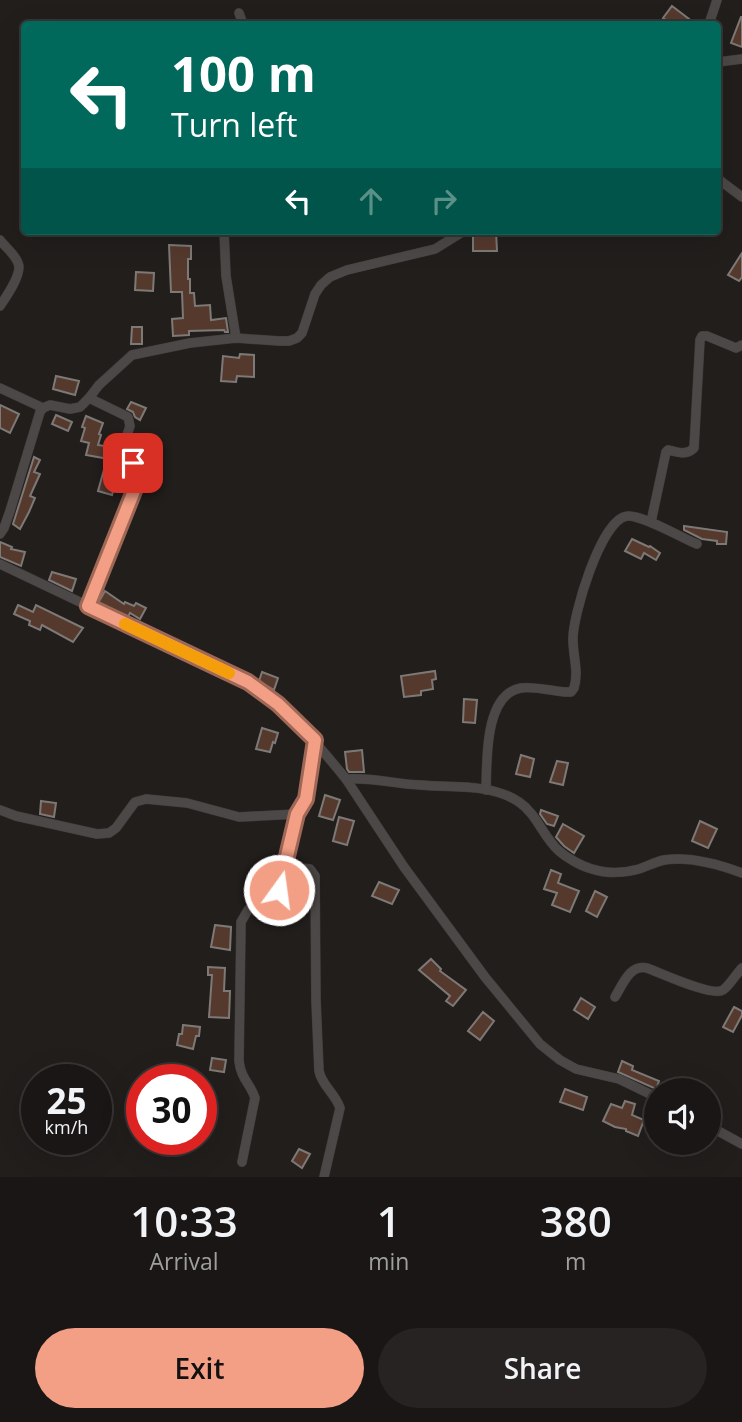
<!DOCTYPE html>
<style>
:root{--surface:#191615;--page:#262322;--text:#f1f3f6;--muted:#9f9fa0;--line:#373534;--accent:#f39f85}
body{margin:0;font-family:"Open Sans",sans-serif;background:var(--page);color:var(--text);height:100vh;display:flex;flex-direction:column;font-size:26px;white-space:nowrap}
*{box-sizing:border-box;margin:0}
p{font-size:23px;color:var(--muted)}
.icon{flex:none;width:38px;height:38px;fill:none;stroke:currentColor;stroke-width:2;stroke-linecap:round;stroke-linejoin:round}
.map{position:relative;height:1177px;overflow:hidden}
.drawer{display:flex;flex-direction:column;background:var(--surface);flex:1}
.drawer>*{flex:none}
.guide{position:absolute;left:21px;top:21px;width:700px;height:214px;border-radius:7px;box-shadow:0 7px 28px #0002,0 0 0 2px var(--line);background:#00695c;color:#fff;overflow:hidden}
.fabs{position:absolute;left:644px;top:1078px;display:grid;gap:14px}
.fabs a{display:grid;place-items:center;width:77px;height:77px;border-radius:50%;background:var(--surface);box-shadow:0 7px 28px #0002,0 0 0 2px var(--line);font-size:35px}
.speed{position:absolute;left:21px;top:1064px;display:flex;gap:14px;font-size:35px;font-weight:700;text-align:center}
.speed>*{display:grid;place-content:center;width:91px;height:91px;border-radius:50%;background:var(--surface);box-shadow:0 7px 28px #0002,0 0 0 2px var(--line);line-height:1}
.speed small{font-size:18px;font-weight:400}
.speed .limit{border:10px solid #d22;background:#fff;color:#111}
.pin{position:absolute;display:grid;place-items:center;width:60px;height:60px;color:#fff;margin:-30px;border-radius:14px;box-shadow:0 4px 10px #0006}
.me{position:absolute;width:77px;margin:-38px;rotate:14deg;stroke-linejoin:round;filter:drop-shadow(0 0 5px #0008)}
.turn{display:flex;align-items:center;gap:24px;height:147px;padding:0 35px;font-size:32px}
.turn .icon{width:91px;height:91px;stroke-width:2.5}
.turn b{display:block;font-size:49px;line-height:60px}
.lanes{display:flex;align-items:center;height:66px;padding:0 35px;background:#0003;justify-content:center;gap:35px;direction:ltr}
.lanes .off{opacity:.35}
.eta{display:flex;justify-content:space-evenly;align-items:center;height:119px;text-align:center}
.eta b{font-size:42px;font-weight:600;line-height:49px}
.action{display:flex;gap:14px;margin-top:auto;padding:14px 35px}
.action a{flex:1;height:80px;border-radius:42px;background:var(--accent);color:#111;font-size:28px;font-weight:600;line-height:80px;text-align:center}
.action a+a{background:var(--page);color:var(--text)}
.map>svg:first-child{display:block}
.building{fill:#55392d;stroke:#7d7977;stroke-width:2}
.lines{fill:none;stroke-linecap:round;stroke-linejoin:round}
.street-casing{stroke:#3e3b3a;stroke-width:10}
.street{stroke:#4c4847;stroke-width:9}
.route-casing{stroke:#9e6756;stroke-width:18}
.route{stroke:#f39f85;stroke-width:12}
.slow{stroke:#f59e0b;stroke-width:12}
</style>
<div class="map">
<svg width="742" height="1177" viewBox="0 0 742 1177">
<rect width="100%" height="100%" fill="#211e1c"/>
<g class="building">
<polygon points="672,6 689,19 685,24 671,24 663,18"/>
<polygon points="741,17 742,17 742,47 731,43"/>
<polygon points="473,231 496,231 497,251 473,251"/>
<polygon points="169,245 191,246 191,259 188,259 188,279 190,279 190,293 194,293 195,306 210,305 211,320 226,318 228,332 225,332 224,330 189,331 189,335 173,336 172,319 183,318 182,292 171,292"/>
<polygon points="742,253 742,277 739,281 728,275"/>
<polygon points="136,272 154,273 153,291 135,290"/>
<polygon points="132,327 142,327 142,344 131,344"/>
<polygon points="240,354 254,355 254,377 237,376 236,382 221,381 223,356 239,358"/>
<polygon points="56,376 79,381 75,395 53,389"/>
<polygon points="131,402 146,408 140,420 135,417 133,412 127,409"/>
<polygon points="0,405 19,414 10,433 0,428"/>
<polygon points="56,415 72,422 68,431 52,424"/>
<polygon points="86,416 103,423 99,434 101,435 98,445 111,447 109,459 86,455 89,443 81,441 85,428 82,427"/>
<polygon points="34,457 40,460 34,472 40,474 30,496 35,498 29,512 20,529 13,524"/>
<polygon points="105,466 119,470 112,495 98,491"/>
<polygon points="684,526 727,532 726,544 717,544 717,541 702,539 684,530"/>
<polygon points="632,539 649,547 650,546 660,553 656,560 644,553 641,559 625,551"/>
<polygon points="0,542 12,547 11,549 25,552 21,566 0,557"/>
<polygon points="52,572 76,579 72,591 49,580"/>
<polygon points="105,591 124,604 125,602 134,606 136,603 146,608 140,619 130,613 128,617 98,603"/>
<polygon points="18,605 33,612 36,605 83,628 73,642 42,625 40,630 29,625 30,621 14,614"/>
<polygon points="435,671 436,679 432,680 433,689 421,691 421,695 404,697 401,676"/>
<polygon points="262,672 278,678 274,690 259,681"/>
<polygon points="464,699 477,700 475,723 463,722"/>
<polygon points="262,728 278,733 275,743 273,742 270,752 256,749"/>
<polygon points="362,750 364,772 349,772 347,769 345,752"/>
<polygon points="521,755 534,759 530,777 516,774"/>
<polygon points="557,761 568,763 563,785 550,782"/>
<polygon points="325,795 340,800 333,820 319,816"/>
<polygon points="41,801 56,803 54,817 40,814"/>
<polygon points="541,810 558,816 554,826 547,824 540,814"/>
<polygon points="339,817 354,821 347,845 333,841"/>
<polygon points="700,821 717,829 708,848 692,841"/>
<polygon points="563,824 584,836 574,853 564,846 556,837"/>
<polygon points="551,870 561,874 558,883 579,891 570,912 552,905 557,893 544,889"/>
<polygon points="379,882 399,890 392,904 372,896"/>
<polygon points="595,891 607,897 597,917 586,911"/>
<polygon points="215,925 231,927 230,950 211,947"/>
<polygon points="431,959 441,969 440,971 466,990 453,1006 446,1001 450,996 419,970"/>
<polygon points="208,967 225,968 224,991 230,991 229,1018 209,1017 212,975 208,975"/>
<polygon points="581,998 595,1007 588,1019 574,1010"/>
<polygon points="734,1007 742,1011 742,1015 733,1032 723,1027"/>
<polygon points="483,1012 494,1021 480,1040 468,1031"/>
<polygon points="183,1025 200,1027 199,1036 196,1036 193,1049 177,1045 179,1034 182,1034"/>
<polygon points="212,1058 226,1060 224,1072 210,1070"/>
<polygon points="622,1061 633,1066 632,1070 659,1081 656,1089 618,1072"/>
<polygon points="565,1089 587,1097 583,1110 560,1102"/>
<polygon points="625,1101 635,1104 632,1115 644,1120 638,1136 626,1131 626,1129 615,1127 603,1121 611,1104 622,1108"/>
<polygon points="299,1149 310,1154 302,1168 292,1161"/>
</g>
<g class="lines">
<g class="street-casing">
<g id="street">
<polyline points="239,13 243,24"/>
<polyline points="709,24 717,0"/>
<polyline points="718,62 742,59"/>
<polyline points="718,179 742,197"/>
<polyline points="224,231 226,276 236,338"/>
<path d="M0,240C5,247 15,254 18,263C23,273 6,297 0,306"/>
<polyline points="0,388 43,408"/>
<path d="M651,522L666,452L668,450C678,452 686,456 694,448L700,340L702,336H707L736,348L742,345"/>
<polyline points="0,534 4,528 10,511 40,412 43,408 50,405 70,409 80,407 89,398 99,385 132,355 190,343 236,338 279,341 289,341 297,338 302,333 315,294 321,285 330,277 347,270 435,249 464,231"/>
<path d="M0,564L248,682C288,709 316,742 346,779C371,777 395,784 420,785C452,788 491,783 519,802C537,814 543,837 559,851C567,858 581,866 592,869C606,874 625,873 639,869C648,866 655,862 664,860C690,856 718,864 742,873"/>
<polyline points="88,606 139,476 136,466 120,456 130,426 128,417 89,398"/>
<polyline points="346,779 404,867 485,977 540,1044 560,1060 576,1069 619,1079 656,1097"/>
<path d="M486,790C487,762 484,694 521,688C533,686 553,691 565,692H571L574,688C579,672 573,656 573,640C572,617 601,519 627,516C641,514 682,538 697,544"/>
<polyline points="0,810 16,816 97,834 109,833 116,828 135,802 146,799 187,803 239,817 297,814"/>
<path d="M285,866L310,869L315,876L316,1001L319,1071C322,1086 335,1093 340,1108L324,1177"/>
<path d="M615,997C623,984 630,964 647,968C661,973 712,997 723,990C730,985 736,974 742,968"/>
<polyline points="709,1126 742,1144"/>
<path d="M242,1162L255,1098C250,1083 241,1079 239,1061L241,922L248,910L257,903L269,900L279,890L297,814L306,798L315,740"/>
</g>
</g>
<use href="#street" class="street"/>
</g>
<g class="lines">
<g class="route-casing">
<polyline id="route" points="133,463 138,471 138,481 88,606 248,682 278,704 315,740 306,799 297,814 279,890"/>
</g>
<use href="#route" class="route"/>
<polyline class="slow" points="125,624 229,673"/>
</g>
</svg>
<div class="fabs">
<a><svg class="icon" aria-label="sound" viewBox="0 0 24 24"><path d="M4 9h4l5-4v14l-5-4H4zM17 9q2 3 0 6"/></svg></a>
</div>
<div class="speed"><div>25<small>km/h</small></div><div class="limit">30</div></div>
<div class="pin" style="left:133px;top:463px;background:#d93025"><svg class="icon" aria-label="arrive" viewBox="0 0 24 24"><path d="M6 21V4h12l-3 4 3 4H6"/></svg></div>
<svg class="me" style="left:279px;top:890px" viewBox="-20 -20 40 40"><circle r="17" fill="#f39f85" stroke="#fff" stroke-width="3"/><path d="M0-11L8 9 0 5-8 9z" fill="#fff"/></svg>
<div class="guide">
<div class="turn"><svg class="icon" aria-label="left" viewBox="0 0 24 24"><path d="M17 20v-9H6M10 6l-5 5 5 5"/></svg><div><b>100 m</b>Turn left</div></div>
<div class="lanes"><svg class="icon" aria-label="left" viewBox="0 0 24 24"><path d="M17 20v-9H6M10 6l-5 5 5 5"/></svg><svg class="icon off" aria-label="ahead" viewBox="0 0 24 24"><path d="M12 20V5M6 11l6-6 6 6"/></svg><svg class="icon off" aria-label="right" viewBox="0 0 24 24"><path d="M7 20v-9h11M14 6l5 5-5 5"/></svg></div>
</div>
</div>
<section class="drawer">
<div class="eta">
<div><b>10:33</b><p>Arrival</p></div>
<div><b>1</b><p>min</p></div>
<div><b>380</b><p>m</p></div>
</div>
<div class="action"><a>Exit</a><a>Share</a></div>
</section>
